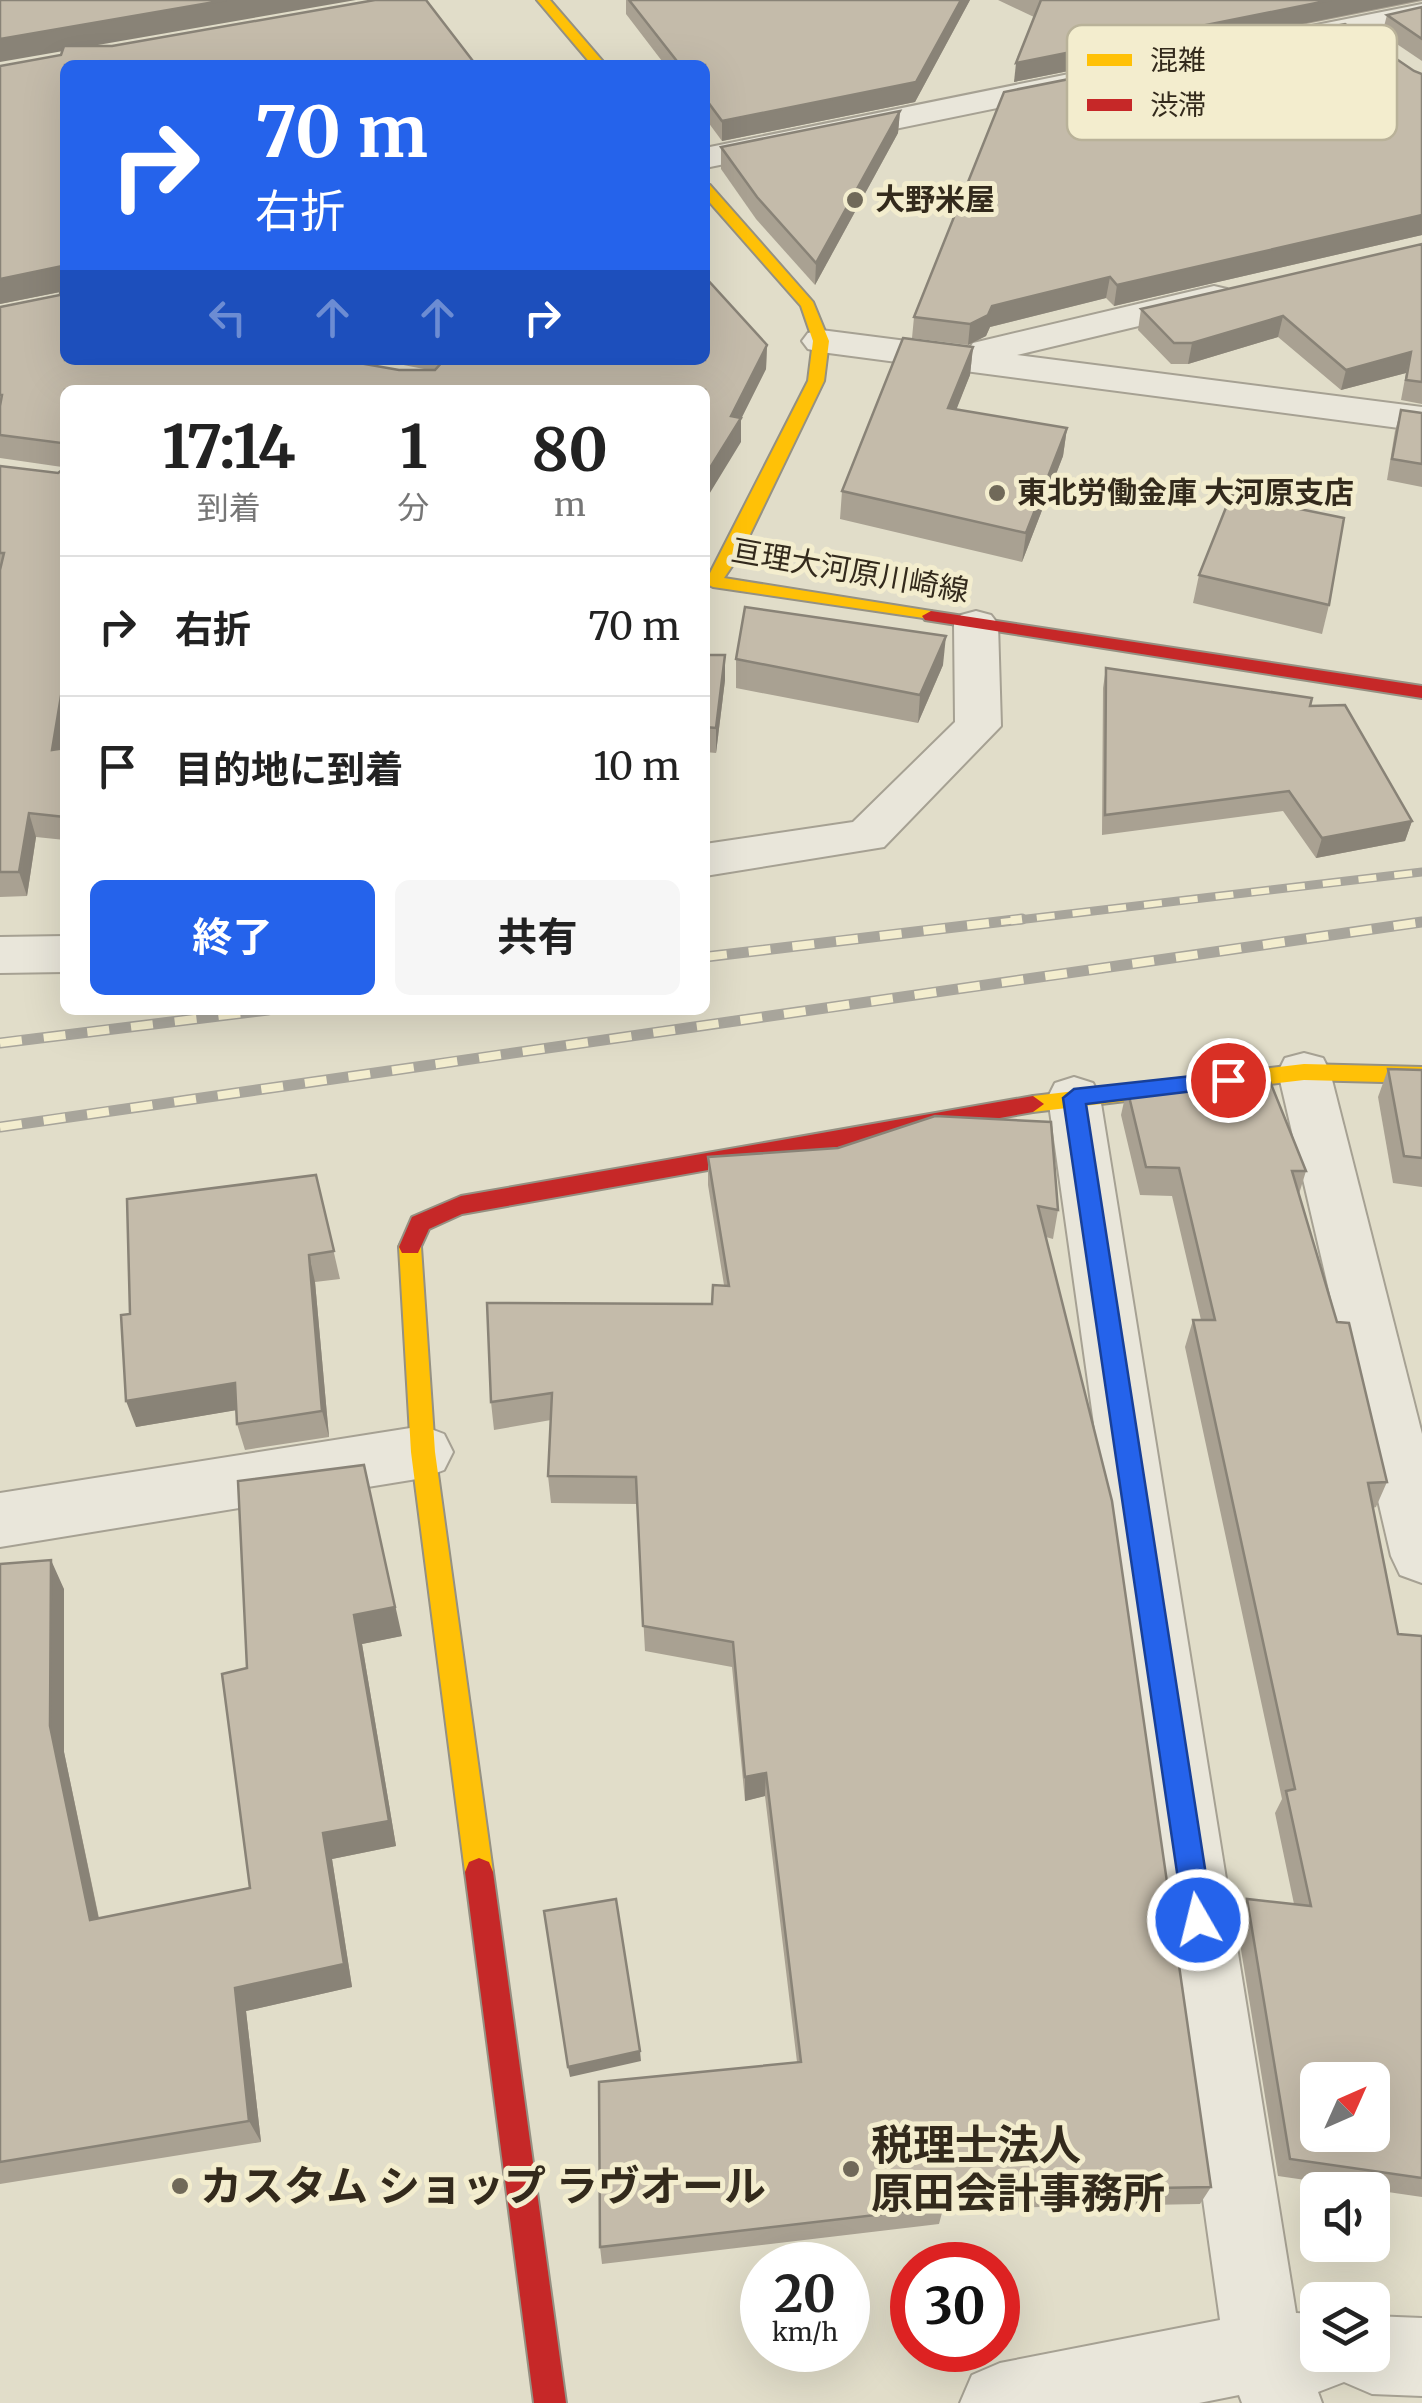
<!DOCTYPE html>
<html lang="ja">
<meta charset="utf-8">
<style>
:root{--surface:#fff;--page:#f6f6f6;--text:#222;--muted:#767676;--line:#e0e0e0;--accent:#2563eb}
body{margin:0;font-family:Merriweather,"Noto Sans JP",serif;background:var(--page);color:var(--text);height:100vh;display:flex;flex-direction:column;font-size:38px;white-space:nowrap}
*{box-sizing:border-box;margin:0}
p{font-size:32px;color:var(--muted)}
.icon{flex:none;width:55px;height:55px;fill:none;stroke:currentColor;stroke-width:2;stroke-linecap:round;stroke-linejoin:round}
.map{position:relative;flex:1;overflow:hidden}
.panel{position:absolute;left:60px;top:385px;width:650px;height:630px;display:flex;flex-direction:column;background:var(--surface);border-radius:15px;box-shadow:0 10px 40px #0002}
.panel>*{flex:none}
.top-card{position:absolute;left:60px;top:60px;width:650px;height:305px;border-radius:15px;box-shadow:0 10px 40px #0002;background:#2563eb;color:#fff;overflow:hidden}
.needle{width:65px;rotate:45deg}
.controls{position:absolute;left:1300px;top:2062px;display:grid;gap:20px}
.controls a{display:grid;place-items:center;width:90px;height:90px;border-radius:15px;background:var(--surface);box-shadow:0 10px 40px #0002;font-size:50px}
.speed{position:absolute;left:740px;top:2242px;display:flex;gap:20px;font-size:50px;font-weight:700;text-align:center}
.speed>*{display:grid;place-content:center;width:130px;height:130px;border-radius:50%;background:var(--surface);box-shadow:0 10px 40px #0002;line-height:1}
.speed small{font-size:25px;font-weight:400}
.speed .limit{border:15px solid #d22;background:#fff;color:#111}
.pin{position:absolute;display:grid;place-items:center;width:85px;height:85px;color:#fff;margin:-42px;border:5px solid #fff;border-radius:50%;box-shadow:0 2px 10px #0007}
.me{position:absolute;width:110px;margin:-55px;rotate:352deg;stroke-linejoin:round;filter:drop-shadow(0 0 8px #0008)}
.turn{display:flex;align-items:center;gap:35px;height:210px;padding:0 30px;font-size:45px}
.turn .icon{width:130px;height:130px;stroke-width:2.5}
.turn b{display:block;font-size:70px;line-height:85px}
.lanes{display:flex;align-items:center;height:95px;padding:0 30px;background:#0003;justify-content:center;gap:50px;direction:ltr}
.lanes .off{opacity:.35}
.eta{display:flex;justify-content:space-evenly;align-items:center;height:170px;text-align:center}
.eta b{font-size:60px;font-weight:700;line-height:70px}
.action{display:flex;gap:20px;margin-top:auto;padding:20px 30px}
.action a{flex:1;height:115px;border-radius:15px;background:var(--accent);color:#fff;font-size:40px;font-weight:700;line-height:115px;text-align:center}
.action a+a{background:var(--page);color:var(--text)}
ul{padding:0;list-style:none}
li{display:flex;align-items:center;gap:30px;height:140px;padding:0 30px;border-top:2px solid var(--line)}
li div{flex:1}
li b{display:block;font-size:38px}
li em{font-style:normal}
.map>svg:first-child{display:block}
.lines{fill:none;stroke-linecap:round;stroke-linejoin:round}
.street-casing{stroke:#a6a193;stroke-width:4}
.slow-casing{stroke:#959183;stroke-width:4}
.jam-casing{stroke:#959183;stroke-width:4}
.street{fill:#e9e6da;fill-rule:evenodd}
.slow{fill:#ffc107;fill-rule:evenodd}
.jam{fill:#c62828;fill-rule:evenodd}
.rail-far1-casing{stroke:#a8a59b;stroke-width:9}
.rail-casing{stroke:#a8a59b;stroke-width:11}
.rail-far1{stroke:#f3edce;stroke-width:6;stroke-dasharray:18;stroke-linecap:butt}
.rail{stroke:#f3edce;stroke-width:8;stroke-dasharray:22;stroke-linecap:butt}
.wall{fill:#a9a192}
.shaded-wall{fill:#898377}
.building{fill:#c4bbaa;stroke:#898377;stroke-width:2.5;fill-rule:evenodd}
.route{fill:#2563eb;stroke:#184099;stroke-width:2.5}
.poi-dot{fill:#706959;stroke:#f3edce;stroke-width:4}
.labels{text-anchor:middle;stroke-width:10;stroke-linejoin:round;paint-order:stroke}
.far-poi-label{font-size:30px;font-weight:bold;fill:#332a1c;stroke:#f3edce;text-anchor:start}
.far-street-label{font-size:30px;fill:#332a1c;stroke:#f3edce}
.near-poi-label{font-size:42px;font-weight:bold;fill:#332a1c;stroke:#f3edce;text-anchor:start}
.key{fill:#f3edce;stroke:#b9b299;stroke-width:2.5}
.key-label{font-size:28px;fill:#332a1c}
</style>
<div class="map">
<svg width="1422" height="2403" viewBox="0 0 1422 2403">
<rect width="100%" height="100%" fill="#e1ddc9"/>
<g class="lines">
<g class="street-casing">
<g id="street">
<polygon points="1422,4 1422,22 1276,51 1260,42 1276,33"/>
<polygon points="1074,73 1085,76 1090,83 1085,90 705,168 705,148"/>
<polygon points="1214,286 1227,289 1232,297 1227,305 1017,355 1422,407 1422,431 821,352 808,349 802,341 808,333 821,330 969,349 973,343"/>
<polygon points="976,611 991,615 998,624 1001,726 884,847 705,876 705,844 853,822 955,722 954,624 961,615"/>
<polygon points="65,936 65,972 0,973 0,937"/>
<polygon points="1304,1053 1323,1058 1330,1072 1422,1434 1422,1583 1400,1575 1391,1556 1278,1072 1285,1058"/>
<polygon points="1074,1077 1093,1083 1100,1097 1296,2313 1318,2314 1318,2355 1372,2355 1372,2316 1422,2318 1422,2396 1372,2394 1344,2382 1318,2392 1322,2403 1242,2403 1239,2395 1199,2403 960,2403 972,2375 1000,2363 1220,2320 1048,1097 1055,1083"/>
<polygon points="423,1426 444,1434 453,1452 444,1470 423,1478 0,1547 0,1493"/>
</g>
</g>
<g class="slow-casing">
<g id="slow">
<polygon points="537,0 550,0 606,65 592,65"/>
<polygon points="705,184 710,185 813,302 829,341 824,381 741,553 724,578 931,611 940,616 937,620 713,587 705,583 808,381 813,341 801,306 705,197"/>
<polygon points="1304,1064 1422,1067 1422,1083 1304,1080 1033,1112 1022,1104 1033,1096"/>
<polygon points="410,1238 418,1241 421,1247 435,1452 493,1872 489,1882 479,1886 469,1882 465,1872 411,1452 399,1247 402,1241"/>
</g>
</g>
<g class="jam-casing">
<g id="jam">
<polygon points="931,611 1422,686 1422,698 925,620 922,616"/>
<polygon points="1033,1096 1044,1104 1033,1112 462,1214 429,1229 418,1253 402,1253 399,1247 412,1217 461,1196"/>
<polygon points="479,1858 489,1862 493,1872 566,2403 534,2403 465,1872 469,1862"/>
</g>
</g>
<use href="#street" class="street"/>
<use href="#slow" class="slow"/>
<use href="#jam" class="jam"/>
<g class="rail-far1-casing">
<polyline id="rail-far1" points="1001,922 1422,872"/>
</g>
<g class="rail-casing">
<g id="rail">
<polyline points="705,957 1022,919"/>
<polyline points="0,1043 268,1010"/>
<polyline points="0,1127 1422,922"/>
</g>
</g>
<use href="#rail-far1" class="rail-far1"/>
<use href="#rail" class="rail"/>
</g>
<g class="wall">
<polygon points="356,0 91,46 65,360 429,370 378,360 705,360 767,345 766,369 741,419 741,442 65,390 64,748 65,748 65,840 36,837 27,896 0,897 0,466 58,473 62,470 62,467 0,458 0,307 60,295 60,292 0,304 0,66 61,55 62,51"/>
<polygon points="626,0 970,0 915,102 722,141 705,118 705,65 665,65 626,14"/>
<polygon points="998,0 1422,0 1422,1 1014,82 1034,17"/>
<polygon points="1422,7 1422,61 1382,34 1387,15"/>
<polygon points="1414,71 1422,74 1422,235 1114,306 1106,298 990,327 986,336 968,345 912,338 914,317"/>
<polygon points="900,111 898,133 815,285 756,219 721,169 721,147"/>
<polygon points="1422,244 1422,404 1401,400 1406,373 1341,390 1278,337 1188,364 1171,364 1138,330 1141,309"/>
<polygon points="973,347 970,375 956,409 1067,428 1063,456 1022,562 840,519 842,491"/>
<polygon points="1401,410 1422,413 1422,487 1387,480 1395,431"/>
<polygon points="1199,575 1329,605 1322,634 1193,603"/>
<polygon points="705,655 725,655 725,680 716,753 705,752"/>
<polygon points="736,659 943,665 918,723 736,688"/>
<polygon points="1106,668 1310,706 1412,821 1405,841 1316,858 1283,811 1102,835 1103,688"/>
<polygon points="1388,1069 1422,1070 1422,1187 1393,1183 1378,1097"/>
<polygon points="1127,1088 1306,1171 1299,1194 1337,1322 1387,1482 1376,1507 1373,1508 1398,1634 1422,1636 1422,2197 1278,2176 1236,1919 1247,1899 1294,1904 1275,1813 1282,1799 1185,1347 1193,1320 1201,1320 1172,1196 1140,1195 1121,1115"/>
<polygon points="838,1148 1058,1210 1053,1239 1046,1237 1211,2187 1200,2204 943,2209 939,2224 602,2264 600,2247 797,2062 765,1796 745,1801 732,1667 645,1651 637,1504 551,1503 548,1476 551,1420 494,1430 491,1402 712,1304 724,1285 708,1185 708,1157"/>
<polygon points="316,1175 340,1279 315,1282 329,1437 245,1450 237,1424 236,1410 136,1427 130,1314"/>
<polygon points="238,1481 402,1636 362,1644 396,1846 332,1859 352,1987 246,2011 261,2142 0,2184 0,1564 64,1589 64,1752 99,1918 250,1888 247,1668"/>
</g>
<g class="shaded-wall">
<polygon points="226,0 356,0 0,62 0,39"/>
<polygon points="961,0 970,0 915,102 722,141 722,121"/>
<polygon points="1331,0 1421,0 1014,82 1016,63"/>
<polygon points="900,111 898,133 815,285 816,263"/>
<polygon points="1422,215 1422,235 1114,306 1117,285"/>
<polygon points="62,266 65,291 0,304 0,279"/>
<polygon points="1110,277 1106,298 990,327 986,336 968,345 970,324 992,306"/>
<polygon points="1283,316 1278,337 1188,364 1192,343"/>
<polygon points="767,345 766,369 741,419 741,442 705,501 705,476 731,416"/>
<polygon points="973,347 970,375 946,436 948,408"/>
<polygon points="1411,352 1406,373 1341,390 1346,370"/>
<polygon points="1067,428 1063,456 1022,562 1026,533"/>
<polygon points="946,636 943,665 918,723 920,695"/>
<polygon points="725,655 725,680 716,753 716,728"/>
<polygon points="65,672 65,740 60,774 52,750"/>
<polygon points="29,813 36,837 27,896 19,872"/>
<polygon points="1412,821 1405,841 1316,858 1322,838"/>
<polygon points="309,1255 315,1282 329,1437 322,1411"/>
<polygon points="235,1383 243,1409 136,1427 126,1401"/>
<polygon points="364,1465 402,1636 362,1644 396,1846 332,1859 352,1987 246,2011 261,2142 249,2121 235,1988 323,1833 354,1615"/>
<polygon points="51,1560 64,1589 64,1752 104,1944 90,1920 50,1726"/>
<polygon points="766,1773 765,1796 745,1801 745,1777"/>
<polygon points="640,2051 641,2061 570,2077 568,2067"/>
</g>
<g class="building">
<polygon points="0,0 226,0 0,39"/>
<polygon points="375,0 426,0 476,65 65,65 65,360 342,360 399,370 435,370 444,360 705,360 705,277 767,345 731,416 741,418 705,476 705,390 65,390 65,672 52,750 65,748 65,817 29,813 19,872 0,872 0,570 4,553 0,553 0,466 58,473 62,470 62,443 0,435 0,406 2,395 0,395 0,307 60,295 62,266 0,279 0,66 61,55 64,46 112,46"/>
<polygon points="629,0 961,0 916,82 722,121 705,98 705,65 680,65"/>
<polygon points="1041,0 1331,0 1016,63"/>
<polygon points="1422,7 1422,39 1387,15"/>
<polygon points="1345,24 1414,71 1422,74 1422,215 1117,285 1110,277 992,306 988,315 970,324 914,317 1004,92"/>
<polygon points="900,111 816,263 757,197 721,147"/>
<polygon points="1422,244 1422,382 1406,380 1411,352 1346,370 1283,316 1192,343 1174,343 1141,309"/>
<polygon points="903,338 973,347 948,408 1067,428 1026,533 842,491"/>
<polygon points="1401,410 1422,413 1422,464 1392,459"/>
<polygon points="1231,495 1344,518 1329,605 1199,575"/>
<polygon points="745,607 946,636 920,695 736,659"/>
<polygon points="705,655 725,655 716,728 705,727"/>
<polygon points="1106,668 1312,698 1310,706 1345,705 1412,821 1322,838 1289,791 1105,815"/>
<polygon points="1388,1069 1422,1070 1422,1158 1404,1156"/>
<path d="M1269,1079L1306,1171H1292L1337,1322L1349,1323L1387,1482L1368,1483L1398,1634L1422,1636V2178L1290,2159L1247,1899L1311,1906L1286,1791L1295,1789L1193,1320H1215L1179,1168L1146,1167L1127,1088ZM1318,2080H1372V2135H1318Z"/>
<polygon points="935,1116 1051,1122 1058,1210 1038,1206 1112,1501 1211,2187 941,2192 944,2207 600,2247 599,2082 801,2062 766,1773 745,1777 733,1642 643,1626 636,1477 548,1476 552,1393 491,1402 487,1303 712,1304 713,1285 729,1286 708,1157 838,1148"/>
<polygon points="316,1175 334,1251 309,1255 322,1411 237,1424 235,1383 126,1401 121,1315 130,1314 127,1199"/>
<polygon points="364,1465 395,1607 354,1615 389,1821 323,1833 344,1964 235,1988 249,2121 0,2162 0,1564 51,1560 50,1726 90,1920 250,1888 222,1674 247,1668 238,1481"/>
<polygon points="616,1899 640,2051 568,2067 544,1911"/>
</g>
<polygon class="route" points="1228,1072 1239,1080 1235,1086 1086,1104 1213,1920 1208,1930 1198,1934 1188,1930 1184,1920 1063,1098 1074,1089"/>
<g class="poi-dot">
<circle cx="855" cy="200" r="10"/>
<circle cx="997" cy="493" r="10"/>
<circle cx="851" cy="2169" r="10"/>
<circle cx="180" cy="2186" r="10"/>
</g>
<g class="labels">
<g class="far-poi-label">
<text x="875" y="210">大野米屋</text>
<text x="1017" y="503">東北労働金庫 大河原支店</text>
</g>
<g class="far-street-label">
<text transform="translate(850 571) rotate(10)" y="10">亘理大河原川崎線</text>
</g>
<g class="near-poi-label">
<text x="871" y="2160">税理士法人<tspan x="871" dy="48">原田会計事務所</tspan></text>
<text x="200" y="2201">カスタム ショップ ラヴオール</text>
</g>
</g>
<rect x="1067" y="25" width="330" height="115" rx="15" class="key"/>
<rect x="1087" y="54" width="45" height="12" fill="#ffc107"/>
<rect x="1087" y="99" width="45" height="12" fill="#c62828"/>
<g class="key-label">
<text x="1150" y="70">混雑</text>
<text x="1150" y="115">渋滞</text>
</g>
</svg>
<div class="controls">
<a><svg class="needle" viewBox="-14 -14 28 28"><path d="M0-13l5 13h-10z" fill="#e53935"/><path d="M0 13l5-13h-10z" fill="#767676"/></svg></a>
<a><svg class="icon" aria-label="sound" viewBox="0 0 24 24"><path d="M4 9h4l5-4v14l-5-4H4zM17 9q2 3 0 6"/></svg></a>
<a><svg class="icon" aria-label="layers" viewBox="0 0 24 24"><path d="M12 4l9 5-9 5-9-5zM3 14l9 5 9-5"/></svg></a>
</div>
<div class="speed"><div>20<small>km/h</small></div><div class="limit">30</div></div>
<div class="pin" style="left:1228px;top:1080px;background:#d93025"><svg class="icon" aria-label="arrive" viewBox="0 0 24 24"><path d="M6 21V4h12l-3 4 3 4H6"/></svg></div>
<svg class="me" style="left:1198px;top:1920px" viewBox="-20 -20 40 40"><circle r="17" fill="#2563eb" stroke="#fff" stroke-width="3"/><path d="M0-11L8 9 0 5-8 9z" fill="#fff"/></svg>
<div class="top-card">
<div class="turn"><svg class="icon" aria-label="right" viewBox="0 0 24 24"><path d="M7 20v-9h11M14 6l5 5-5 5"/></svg><div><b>70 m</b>右折</div></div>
<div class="lanes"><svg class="icon off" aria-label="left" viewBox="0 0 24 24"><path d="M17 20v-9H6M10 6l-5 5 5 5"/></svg><svg class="icon off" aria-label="ahead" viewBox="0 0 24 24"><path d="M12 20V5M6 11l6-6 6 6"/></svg><svg class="icon off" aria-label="ahead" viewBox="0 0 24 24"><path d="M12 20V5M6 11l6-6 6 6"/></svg><svg class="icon" aria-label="right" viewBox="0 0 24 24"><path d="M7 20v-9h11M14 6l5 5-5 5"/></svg></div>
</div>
<section class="panel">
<div class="eta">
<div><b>17:14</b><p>到着</p></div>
<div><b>1</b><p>分</p></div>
<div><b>80</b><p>m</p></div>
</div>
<ul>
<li><svg class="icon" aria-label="right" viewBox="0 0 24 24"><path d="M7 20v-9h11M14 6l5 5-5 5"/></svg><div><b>右折</b></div><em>70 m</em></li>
<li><svg class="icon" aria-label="arrive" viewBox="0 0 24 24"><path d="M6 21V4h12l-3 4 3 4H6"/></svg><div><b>目的地に到着</b></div><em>10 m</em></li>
</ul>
<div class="action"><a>終了</a><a>共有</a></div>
</section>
</div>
